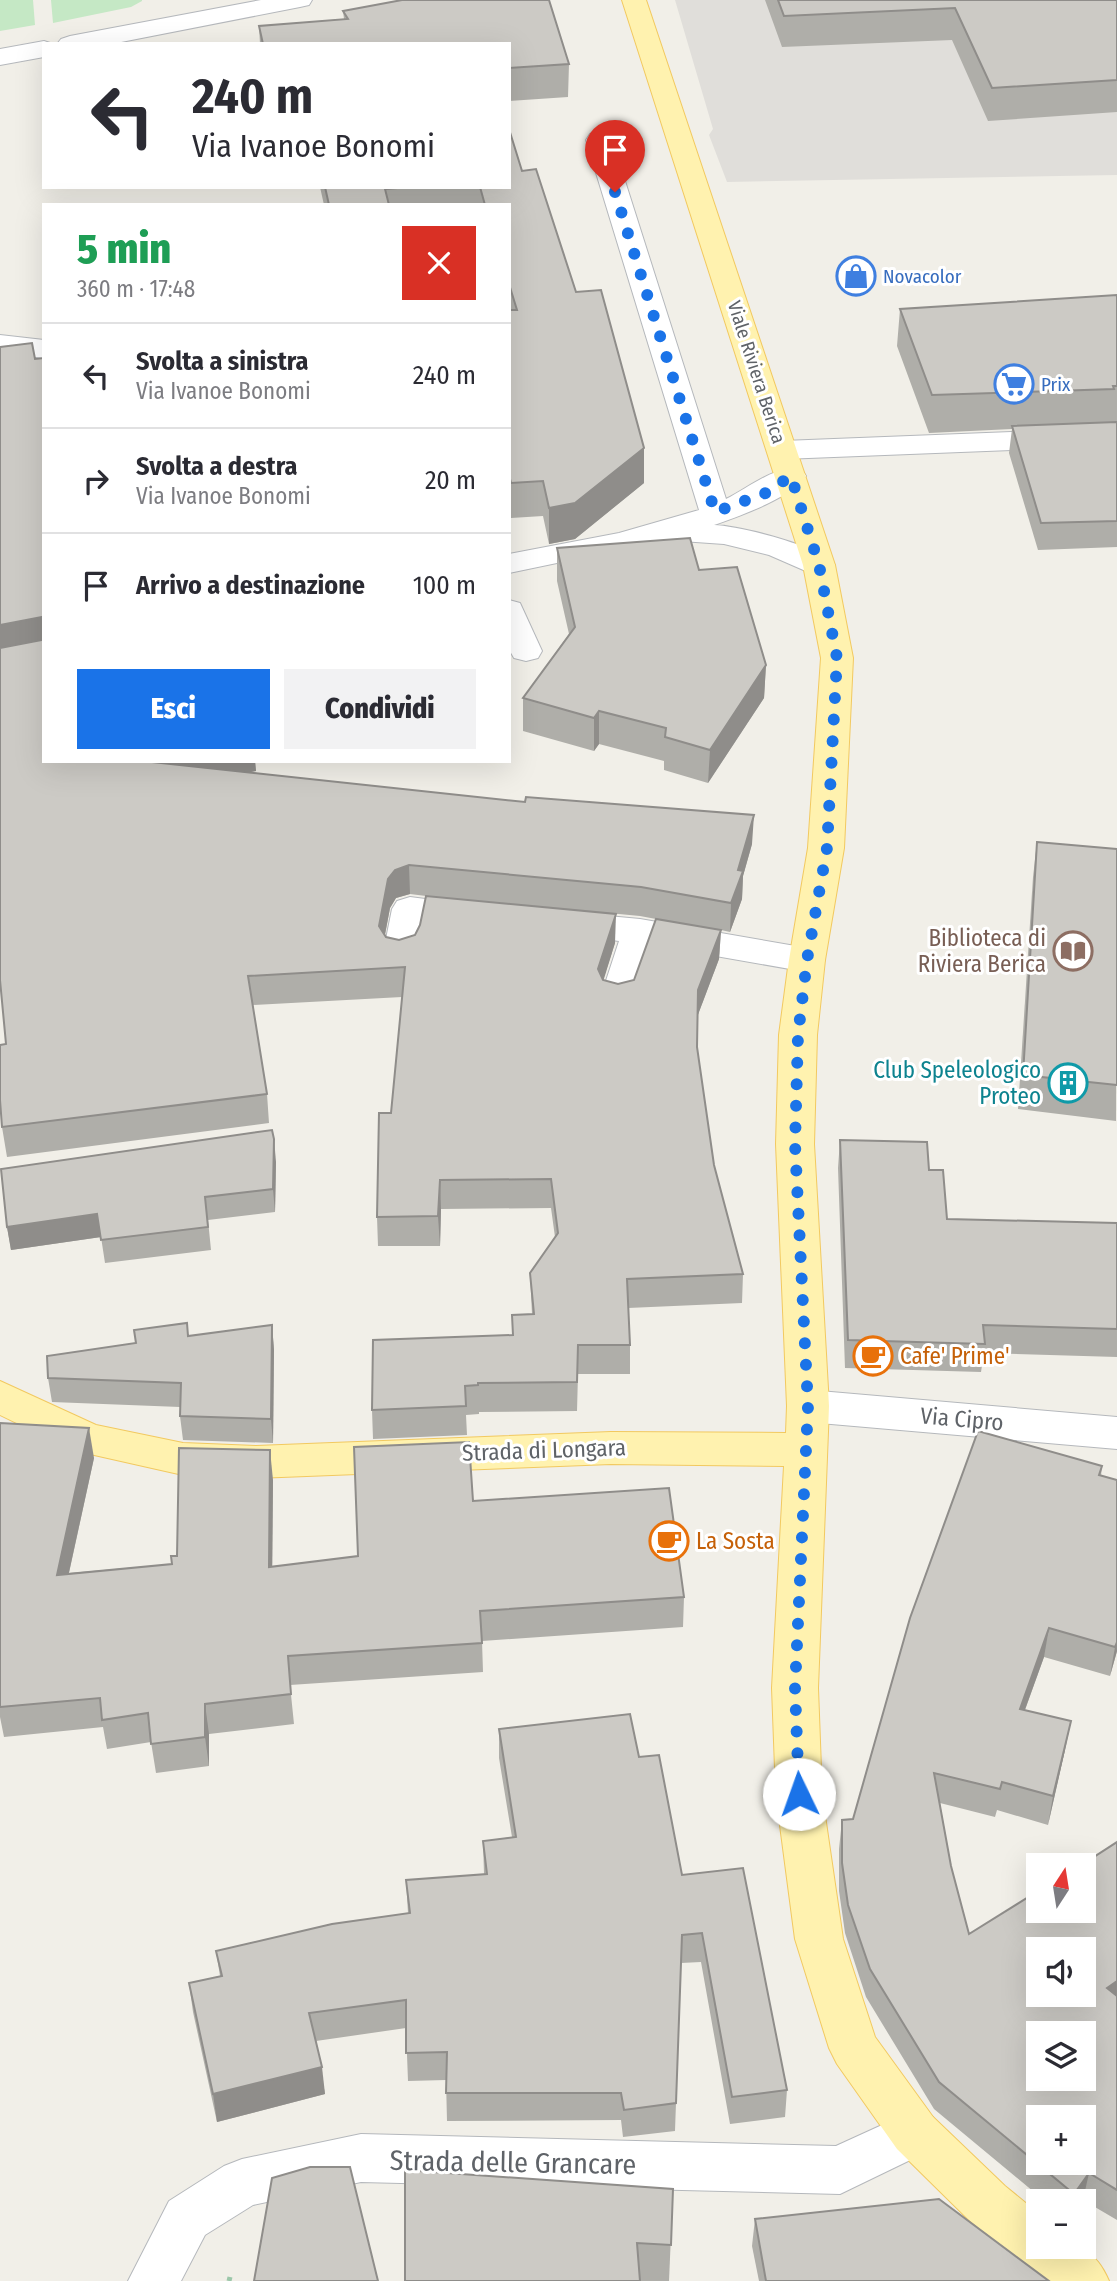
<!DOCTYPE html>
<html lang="it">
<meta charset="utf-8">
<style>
:root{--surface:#fff;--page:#f2f2f3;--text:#2b2b33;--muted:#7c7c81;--line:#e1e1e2;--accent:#1a73e8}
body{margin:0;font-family:"Fira Sans Condensed",sans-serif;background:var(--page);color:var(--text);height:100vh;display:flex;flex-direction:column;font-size:26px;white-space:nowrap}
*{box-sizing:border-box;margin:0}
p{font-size:23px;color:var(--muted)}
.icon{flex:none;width:38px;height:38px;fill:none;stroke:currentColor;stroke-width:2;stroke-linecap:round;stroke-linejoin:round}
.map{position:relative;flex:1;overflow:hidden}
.sheet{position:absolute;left:42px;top:203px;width:469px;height:560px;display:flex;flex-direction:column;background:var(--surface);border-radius:0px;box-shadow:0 7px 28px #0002}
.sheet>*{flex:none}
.guide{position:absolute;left:42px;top:42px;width:469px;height:147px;border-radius:0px;box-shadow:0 7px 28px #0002;background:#fff;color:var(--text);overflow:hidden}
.needle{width:46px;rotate:12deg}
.buttons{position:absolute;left:1026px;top:1853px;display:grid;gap:14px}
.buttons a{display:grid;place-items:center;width:70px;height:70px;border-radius:0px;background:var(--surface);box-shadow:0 7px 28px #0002;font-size:35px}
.pin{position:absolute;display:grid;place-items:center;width:60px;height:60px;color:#fff;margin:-72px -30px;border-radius:50% 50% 50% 0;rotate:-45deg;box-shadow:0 0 7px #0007}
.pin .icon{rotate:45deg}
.me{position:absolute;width:77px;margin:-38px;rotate:357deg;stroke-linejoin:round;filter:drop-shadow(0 0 5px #0008)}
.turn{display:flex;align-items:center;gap:24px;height:147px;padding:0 35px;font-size:32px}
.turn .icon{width:91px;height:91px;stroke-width:2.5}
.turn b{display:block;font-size:49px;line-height:60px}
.round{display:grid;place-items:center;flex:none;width:74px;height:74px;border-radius:0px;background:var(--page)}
.head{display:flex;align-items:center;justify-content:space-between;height:119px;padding:0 35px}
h1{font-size:42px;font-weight:800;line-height:52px;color:#1e9e55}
.action{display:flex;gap:14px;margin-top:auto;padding:14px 35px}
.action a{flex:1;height:80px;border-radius:0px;background:var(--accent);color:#fff;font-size:28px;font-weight:800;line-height:80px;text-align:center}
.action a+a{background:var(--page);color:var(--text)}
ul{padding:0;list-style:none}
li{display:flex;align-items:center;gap:21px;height:105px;padding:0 35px;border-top:2px solid var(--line)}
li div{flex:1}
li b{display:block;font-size:26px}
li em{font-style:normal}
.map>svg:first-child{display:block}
.industrial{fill:#e0deda}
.green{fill:#c5e8c5}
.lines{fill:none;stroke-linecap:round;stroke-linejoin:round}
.minor-casing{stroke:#b5b8bc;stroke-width:2}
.major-casing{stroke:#f2c960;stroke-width:2}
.path{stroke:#9cc7a9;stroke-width:5;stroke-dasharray:9 4.5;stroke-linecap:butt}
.minor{fill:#fff;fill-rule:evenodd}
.major{fill:#fff2af;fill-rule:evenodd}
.wall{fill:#afaea9;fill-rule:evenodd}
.shaded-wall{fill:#8f8d8a}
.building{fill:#cccac5;stroke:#8f8d8a;stroke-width:2;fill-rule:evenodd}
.route{stroke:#1a73e8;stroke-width:12;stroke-dasharray:0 21.6}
.labels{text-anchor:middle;stroke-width:6;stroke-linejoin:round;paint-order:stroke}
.far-shop-label{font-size:19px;fill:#366cbe;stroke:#fff;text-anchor:start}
.far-street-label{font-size:19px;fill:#5f6368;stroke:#fff}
.education-label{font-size:23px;fill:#785e54;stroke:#fff;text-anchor:end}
.culture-label{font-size:23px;fill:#0d838f;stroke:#fff;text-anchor:end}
.food-label{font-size:23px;fill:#c56008;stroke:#fff;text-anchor:start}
.street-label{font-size:23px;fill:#5f6368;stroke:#fff}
.near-street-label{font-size:28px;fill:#5f6368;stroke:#fff}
</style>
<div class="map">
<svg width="1117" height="2281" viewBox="0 0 1117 2281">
<rect width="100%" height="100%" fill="#f1efe8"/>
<polygon class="industrial" points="675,0 1117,0 1117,175 727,182 709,135 713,129"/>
<g class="green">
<polygon points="0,0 33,0 35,25 0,31"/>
<polygon points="51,0 142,0 142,1 131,7 53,23"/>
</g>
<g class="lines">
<g class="minor-casing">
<g id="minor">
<polygon points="261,0 312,0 309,5 300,7 111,44 57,44 61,39 70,36"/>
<polygon points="44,41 53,44 44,44 44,57 0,65 0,49"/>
<path d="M599,132L608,134L612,140L726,499C749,488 777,463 802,470L806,476C791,498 740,516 714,525C739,526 821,546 835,565L830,572L819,574L808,572L769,555L724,544L667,540L509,573V554L619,533L699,510L586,140L590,134Z"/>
<polygon points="0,335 44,340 44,358 0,353"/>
<polygon points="1117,428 1117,446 783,459 772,456 768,450 772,444 783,441"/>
<polygon points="509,600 520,603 542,651 538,658 526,661 514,658 510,651"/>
<polygon points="410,897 487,907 492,915 487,923 474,927 425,922 419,954 414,963 401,966 388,963 383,954 392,909 397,901"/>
<polygon points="565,912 640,919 807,948 820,951 825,960 820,969 807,972 653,945 631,1008 618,1011 605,1008 600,999 619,941 552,932 547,924 552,916"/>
<polygon points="808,1390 1117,1417 1117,1449 808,1422 793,1417 787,1406 793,1395"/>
<polygon points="915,2110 933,2117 940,2133 933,2149 840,2194 361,2182 253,2205 205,2235 181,2281 128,2281 169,2201 224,2166 242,2159 361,2134 836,2146"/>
</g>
</g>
<g class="major-casing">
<path id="major" d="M622,0H646L835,565L853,658L844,848L825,960L817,1035L814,1144L829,1406L818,1688L822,1795L843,1939L875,2037L933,2117L1005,2186L1038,2213V2247C1074,2247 1093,2243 1109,2281H1043L969,2220L897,2149L837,2064L829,2048L795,1939L776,1795L772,1688L784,1466L611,1464L256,1478L183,1475L72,1450L0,1415V1381L96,1425L183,1443L256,1446L611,1432L786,1433L787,1406L776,1144L779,1035L789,960L808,848L821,658L803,565Z"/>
</g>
<polyline class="path" points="229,2281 230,2277"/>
<use href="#minor" class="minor"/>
<use href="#major" class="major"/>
</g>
<g class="wall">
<polygon points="402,0 549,0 569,64 568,97 509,101 509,44 260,44 259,26 344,19 343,11"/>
<polygon points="765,0 1117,0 1117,112 988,121 952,40 782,47"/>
<polygon points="522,171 644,448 644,483 575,539 549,544 543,516 511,518 509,508 509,205 324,205 320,187 509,187"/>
<polygon points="1117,295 1117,547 1038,550 1009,453 1012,429 929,433 897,346 900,309"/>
<path d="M35,359L44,761H255L256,771L250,772L752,844L743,876L742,899L730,932L721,930L719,959L697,1017V1047L714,1165L743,1274L742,1303L628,1308L630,1345V1374H578L577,1411L479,1412V1414L466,1415L467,1435L373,1439L372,1410L512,1335L532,1314L530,1273L555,1237L551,1208L441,1209L440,1246H378L377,1217L391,1113L402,997L253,1005L267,1094L269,1123L7,1157L2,1127ZM410,894L426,896L420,925L415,935L399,940L386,937L385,935L390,908L396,898ZM470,900L640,916L656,919L634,980L618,984L603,980L615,943Z"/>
<polygon points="557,548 699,570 766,665 764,698 708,783 664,770 664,761 599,744 594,751 523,731 523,698 569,634 557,581"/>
<polygon points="1037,842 1117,849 1116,1121 1018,1109 1033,877"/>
<polygon points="840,1140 929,1170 947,1219 1117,1223 1117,1357 984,1353 981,1372 845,1368 838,1168"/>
<polygon points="276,1162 275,1212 208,1220 211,1250 105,1263 101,1237 11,1250 7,1227"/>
<polygon points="272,1325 274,1350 273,1443 183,1440 180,1416 180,1407 52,1402 48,1378 188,1336"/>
<polygon points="0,1423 94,1458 69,1573 172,1564 177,1556 273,1480 272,1567 358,1556 473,1501 684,1597 683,1627 482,1641 483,1672 290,1685 294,1724 209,1734 209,1766 156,1773 151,1742 107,1749 103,1727 4,1737 0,1717"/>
<polygon points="1102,1466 1101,1476 1117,1480 1117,1651 1110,1676 1044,1657 1025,1710 1065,1750 1048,1825 997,1810 995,1817 940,1803 951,1866 969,1934 1117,1842 1117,2220 1083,2200 1081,2202 1046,2202 934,2109 866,1997 845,1933 839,1891 839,1849 842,1820 853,1819"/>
<polygon points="499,1729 639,1757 682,1875 787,2090 785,2117 730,2124 701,1962 681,1963 675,2131 623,2137 621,2120 447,2121 446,2080 408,2081 406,2028 316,2041 325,2094 217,2122 193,2012 189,1983 220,1976 216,1951 408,1913 406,1880 484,1874 483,1841 512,1837 499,1758"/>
<polygon points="673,2189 669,2281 405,2281"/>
<polygon points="755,2219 1049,2281 759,2281 752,2246"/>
</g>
<g class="shaded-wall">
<polygon points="644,448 644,483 575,539 549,544 549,508"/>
<polygon points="42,617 44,645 0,654 0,625"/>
<polygon points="766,665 764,698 708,783 710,750"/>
<polygon points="599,711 599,744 594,751 594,718"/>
<polygon points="155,761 255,761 256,771 155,791 152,762"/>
<polygon points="754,815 752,844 743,876 742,899 730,932 731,903 738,870"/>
<polygon points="409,865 410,894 396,898 390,908 381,955 379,926 388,879 395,870"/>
<polygon points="616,914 615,943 598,998 598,969"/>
<polygon points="721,930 719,959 696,1020 698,990"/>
<polygon points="274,1139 276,1162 275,1212 273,1189"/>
<polygon points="440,1180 441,1209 440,1246 438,1216"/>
<polygon points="97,1214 101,1237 11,1250 7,1227"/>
<polygon points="272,1325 274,1350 273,1443 271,1419"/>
<polygon points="89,1428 94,1458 62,1604 57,1575"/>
<polygon points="270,1450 273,1480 272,1597 269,1567"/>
<polygon points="1049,1628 1044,1657 1015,1737 1020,1709"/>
<polygon points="1117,1642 1117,1651 1110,1676 1115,1647"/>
<polygon points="205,1704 209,1734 209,1766 205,1737"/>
<polygon points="1071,1721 1065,1750 1048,1825 1053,1796"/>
<polygon points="1117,1981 1117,2004 1107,1988"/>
<polygon points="322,2067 325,2094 217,2122 213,2094"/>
<polygon points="1089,2173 1083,2200 1081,2202 1072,2202 1074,2194"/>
</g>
<g class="building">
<polygon points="402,0 549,0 569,64 509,68 509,44 263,44 259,26 348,19 343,11"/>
<polygon points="778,0 1117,0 1117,80 992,88 955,8 784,16"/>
<polygon points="509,129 522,171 536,169 576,292 601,290 644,448 575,503 549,508 543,481 511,483 509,475 509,310 517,310 509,284 509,205 485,205 480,187 509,187"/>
<polygon points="325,187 410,187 385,189 389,205 329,205"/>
<polygon points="1117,295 1117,386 1113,386 1114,389 932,395 900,309"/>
<polygon points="32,343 35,359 44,358 44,761 155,761 152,762 525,802 526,797 754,815 738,870 743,871 731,903 641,887 409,865 395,870 388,879 379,926 386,937 399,940 415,935 420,925 426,896 616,914 598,969 603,980 618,984 634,980 656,919 721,930 698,990 697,1047 714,1165 743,1274 627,1279 630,1345 578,1345 577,1382 478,1383 478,1385 465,1386 466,1406 372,1410 373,1340 513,1335 512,1315 534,1314 530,1273 558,1233 551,1179 440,1180 438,1216 377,1217 379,1113 391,1113 405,967 248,976 267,1094 2,1127 0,1100 0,1045 6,1044 0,980 0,648 42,640 42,617 0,625 0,347"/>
<polygon points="1117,422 1117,521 1041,523 1012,426"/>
<polygon points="690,538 699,570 737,567 766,665 710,750 665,737 666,728 599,711 594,718 523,698 575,627 557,548"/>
<polygon points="1037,842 1117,849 1117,1085 1023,1075"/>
<polygon points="272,1130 274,1139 273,1189 205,1197 208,1227 101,1240 97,1214 7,1227 1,1169"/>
<polygon points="840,1140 927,1142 929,1170 943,1170 947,1219 1117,1223 1117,1329 983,1325 985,1344 848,1340"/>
<polygon points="187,1323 188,1336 272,1325 271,1419 180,1416 181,1383 48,1378 47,1356 136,1343 134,1330"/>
<polygon points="0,1423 89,1428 57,1575 172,1564 171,1556 177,1556 179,1448 270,1450 269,1567 358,1556 354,1447 469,1442 473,1501 669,1488 684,1597 480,1611 482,1643 288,1656 291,1694 205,1704 205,1737 151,1744 148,1713 102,1720 100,1698 0,1707"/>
<path d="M978,1431L1102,1466L1099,1475L1117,1480V1642L1115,1647L1049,1628L1020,1709L1071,1721L1053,1796L1002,1782L1000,1789L934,1773L951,1866L969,1934L1038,1891V1911H1083V1866H1080L1117,1842V1981L1107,1988L1117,1996V2190L1089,2173L1074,2194L939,2082L870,1969L848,1905L842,1863V1820L853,1819L910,1618ZM1038,1950H1083V1995H1038ZM1038,2034H1083V2079H1038ZM1038,2118H1083V2163H1038Z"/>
<polygon points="630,1714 639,1757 659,1755 682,1875 743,1868 787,2090 732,2097 702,1933 682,1935 676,2103 624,2110 621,2093 446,2093 447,2052 406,2053 406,2000 309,2013 322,2067 213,2094 189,1983 222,1976 216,1951 332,1924 410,1913 406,1880 487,1874 483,1841 516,1837 499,1729"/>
<polygon points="310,2167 350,2167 378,2281 254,2281 272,2178"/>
<polygon points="405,2170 673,2189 671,2245 637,2243 640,2281 405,2281"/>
<polygon points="939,2199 1049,2281 766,2281 755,2219"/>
</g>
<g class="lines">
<polyline class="route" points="615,192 715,512 766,493 791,476 819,565 837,658 827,848 807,960 798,1035 795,1144 808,1406 795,1688 799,1794"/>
</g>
<defs>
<g id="shop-ring" transform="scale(2.0125)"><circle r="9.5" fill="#fff" stroke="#3f7fe0" stroke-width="1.5"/><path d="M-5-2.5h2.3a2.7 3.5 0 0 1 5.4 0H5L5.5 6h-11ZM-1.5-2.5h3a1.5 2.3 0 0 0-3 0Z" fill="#3f7fe0"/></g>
<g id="supermarket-ring" transform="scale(2.0125)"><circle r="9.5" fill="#fff" stroke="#3f7fe0" stroke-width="1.5"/><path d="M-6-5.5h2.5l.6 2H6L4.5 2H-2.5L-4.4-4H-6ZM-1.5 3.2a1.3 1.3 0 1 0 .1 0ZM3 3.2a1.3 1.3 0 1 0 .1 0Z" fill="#3f7fe0"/></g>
<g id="library-ring" transform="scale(2.0125)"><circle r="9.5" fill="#fff" stroke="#8d6e63" stroke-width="1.5"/><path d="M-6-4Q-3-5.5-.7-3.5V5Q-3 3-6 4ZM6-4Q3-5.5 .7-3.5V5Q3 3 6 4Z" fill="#8d6e63"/></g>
<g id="building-ring" transform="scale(2.0125)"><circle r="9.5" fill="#fff" stroke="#0f9aa8" stroke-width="1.5"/><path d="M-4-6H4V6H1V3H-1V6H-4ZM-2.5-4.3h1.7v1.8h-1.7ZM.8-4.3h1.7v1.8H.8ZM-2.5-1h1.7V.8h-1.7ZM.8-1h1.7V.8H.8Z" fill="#0f9aa8"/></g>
<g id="cafe-ring" transform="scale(2.0125)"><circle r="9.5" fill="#fff" stroke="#e8710a" stroke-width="1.5"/><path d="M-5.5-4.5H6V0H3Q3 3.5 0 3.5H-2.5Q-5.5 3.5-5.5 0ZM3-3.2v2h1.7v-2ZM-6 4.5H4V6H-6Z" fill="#e8710a"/></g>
</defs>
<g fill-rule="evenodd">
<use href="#shop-ring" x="856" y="276"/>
<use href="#supermarket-ring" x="1014" y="384"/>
<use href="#library-ring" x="1073" y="951"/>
<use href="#building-ring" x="1068" y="1083"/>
<use href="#cafe-ring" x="873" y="1356"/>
<use href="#cafe-ring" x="669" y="1541"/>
</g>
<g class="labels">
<g class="far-shop-label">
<text x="883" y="283">Novacolor</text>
<text x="1041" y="391">Prix</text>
</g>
<g class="far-street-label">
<text transform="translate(757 372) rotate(72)" y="7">Viale Riviera Berica</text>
</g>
<g class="education-label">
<text x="1046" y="946">Biblioteca di<tspan x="1046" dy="26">Riviera Berica</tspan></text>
</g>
<g class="culture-label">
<text x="1041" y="1078">Club Speleologico<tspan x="1041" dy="26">Proteo</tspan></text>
</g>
<g class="food-label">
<text x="900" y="1364">Cafe' Prime'</text>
<text x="696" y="1549">La Sosta</text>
</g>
<g class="street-label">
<text transform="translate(962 1419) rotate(5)" y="8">Via Cipro</text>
<text transform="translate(544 1450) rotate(-2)" y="8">Strada di Longara</text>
</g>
<g class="near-street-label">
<text transform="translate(513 2162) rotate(1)" y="10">Strada delle Grancare</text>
</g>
</g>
</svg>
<div class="buttons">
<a><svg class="needle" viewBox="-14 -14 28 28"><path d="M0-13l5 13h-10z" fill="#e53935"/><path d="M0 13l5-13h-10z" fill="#7c7c81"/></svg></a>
<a><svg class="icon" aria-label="sound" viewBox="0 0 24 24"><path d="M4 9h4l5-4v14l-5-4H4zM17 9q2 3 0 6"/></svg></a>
<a><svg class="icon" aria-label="layers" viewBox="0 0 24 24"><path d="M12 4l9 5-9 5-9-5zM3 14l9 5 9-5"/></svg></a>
<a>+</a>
<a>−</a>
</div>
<div class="pin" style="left:615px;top:192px;background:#d93025"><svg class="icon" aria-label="arrive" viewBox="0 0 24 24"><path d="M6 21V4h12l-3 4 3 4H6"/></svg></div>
<svg class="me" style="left:799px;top:1794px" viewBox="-20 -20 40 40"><circle r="19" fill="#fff"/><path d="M0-13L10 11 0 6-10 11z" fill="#1a73e8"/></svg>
<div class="guide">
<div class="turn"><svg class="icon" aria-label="left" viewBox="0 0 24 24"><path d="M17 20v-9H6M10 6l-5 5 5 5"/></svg><div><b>240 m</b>Via Ivanoe Bonomi</div></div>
</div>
<section class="sheet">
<div class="head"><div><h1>5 min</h1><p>360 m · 17:48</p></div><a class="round" style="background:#d93025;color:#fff"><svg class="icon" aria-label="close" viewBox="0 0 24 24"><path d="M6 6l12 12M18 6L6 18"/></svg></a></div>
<ul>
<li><svg class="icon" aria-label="left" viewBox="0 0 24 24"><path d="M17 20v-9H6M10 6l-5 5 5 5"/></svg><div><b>Svolta a sinistra</b><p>Via Ivanoe Bonomi</p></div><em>240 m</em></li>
<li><svg class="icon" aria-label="right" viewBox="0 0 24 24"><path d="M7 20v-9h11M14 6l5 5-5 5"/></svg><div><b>Svolta a destra</b><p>Via Ivanoe Bonomi</p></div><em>20 m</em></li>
<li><svg class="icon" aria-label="arrive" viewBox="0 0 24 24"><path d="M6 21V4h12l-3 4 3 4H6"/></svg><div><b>Arrivo a destinazione</b></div><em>100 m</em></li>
</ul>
<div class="action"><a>Esci</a><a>Condividi</a></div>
</section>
</div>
